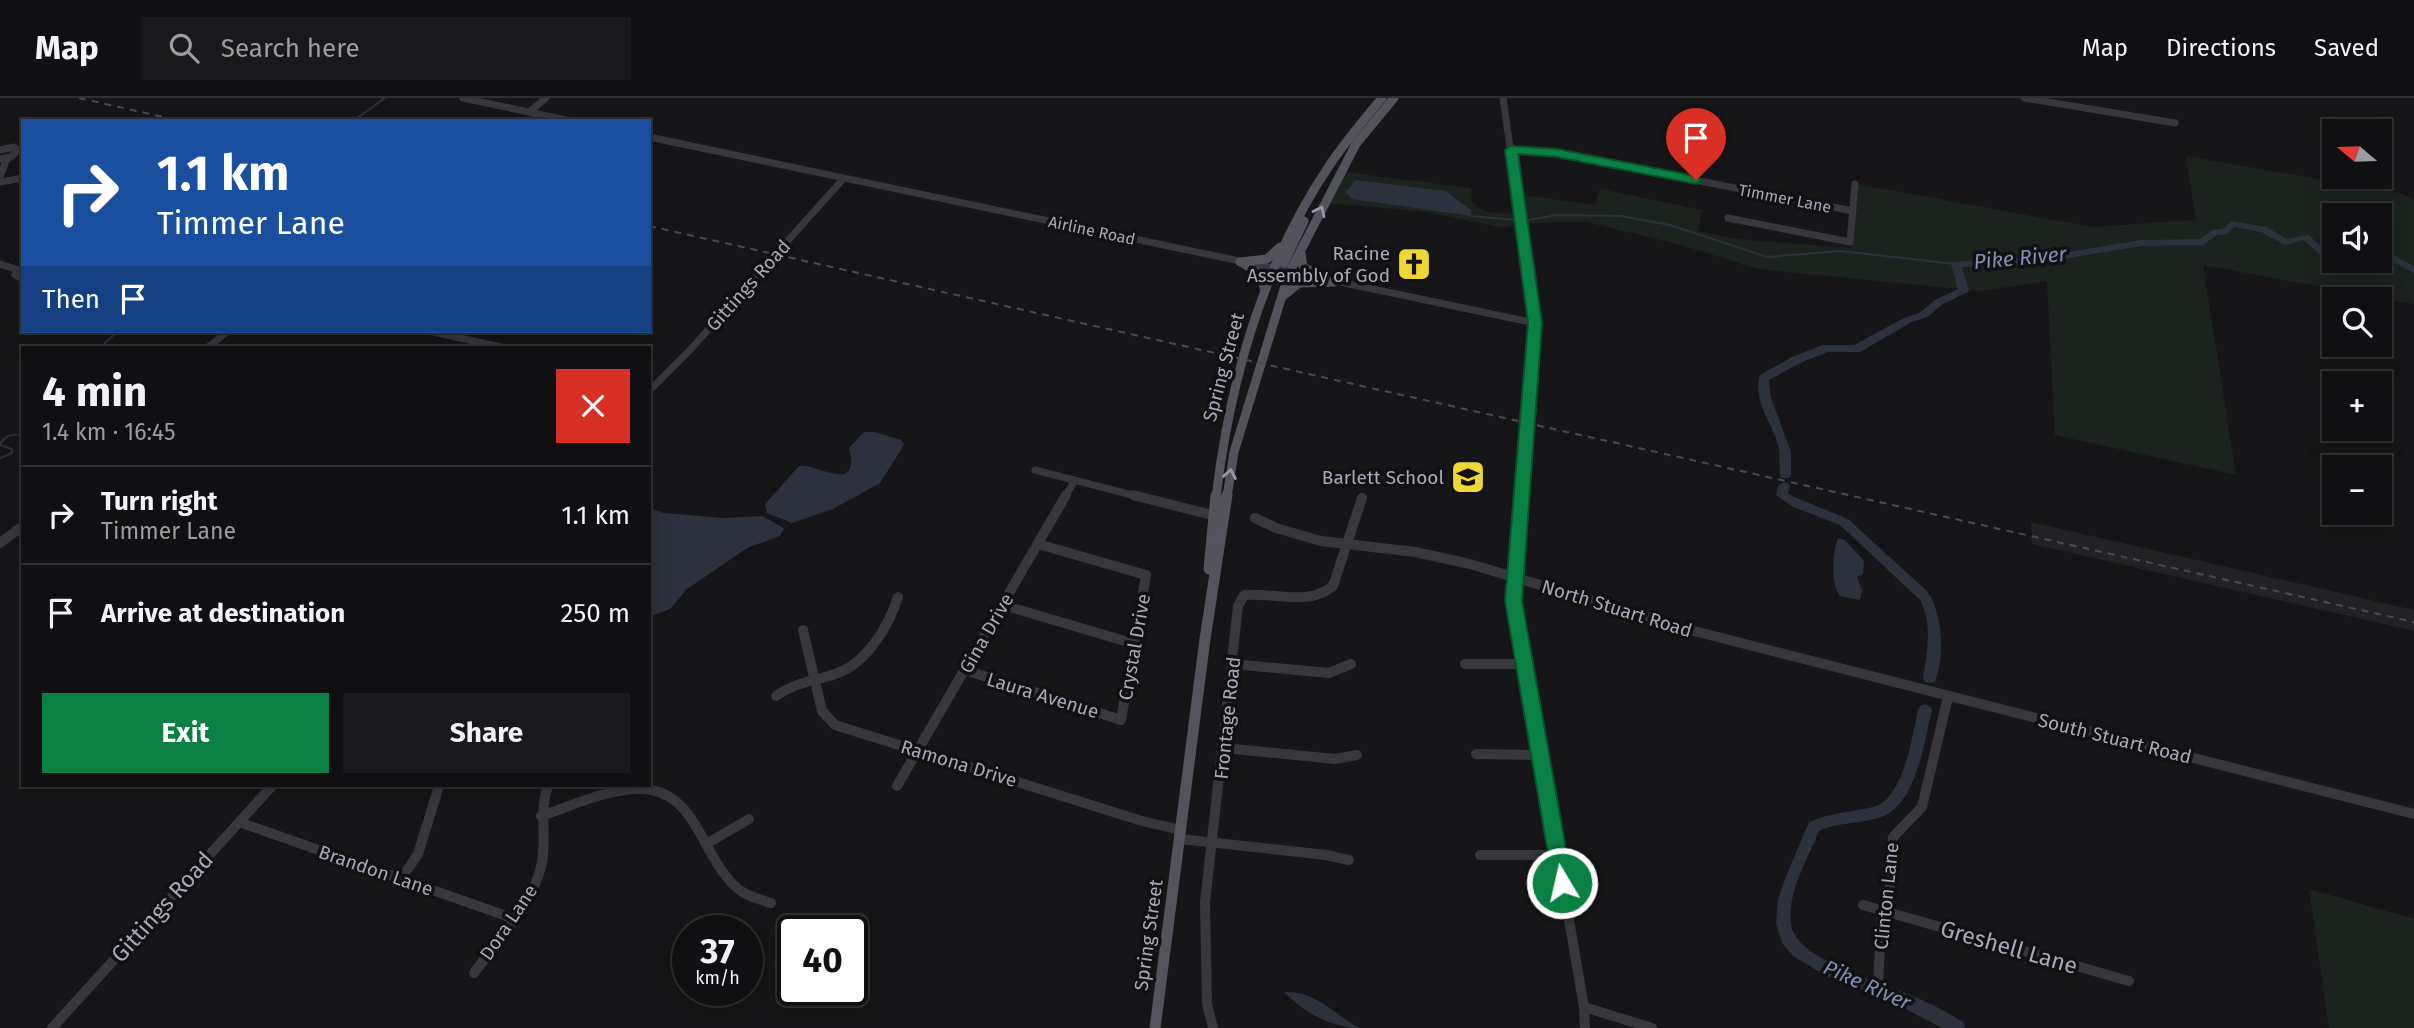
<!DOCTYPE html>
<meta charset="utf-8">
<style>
:root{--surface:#101012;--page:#19191b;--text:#f1f3f6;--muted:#9c9d9f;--line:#303032;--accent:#0b8043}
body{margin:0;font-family:"Fira Sans",sans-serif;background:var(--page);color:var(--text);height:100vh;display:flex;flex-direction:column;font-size:26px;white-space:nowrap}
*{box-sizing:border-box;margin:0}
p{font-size:23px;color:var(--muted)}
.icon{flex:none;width:38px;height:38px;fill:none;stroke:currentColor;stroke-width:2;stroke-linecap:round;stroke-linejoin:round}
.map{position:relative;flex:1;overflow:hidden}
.panel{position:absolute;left:21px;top:248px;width:630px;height:441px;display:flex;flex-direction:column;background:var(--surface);border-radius:0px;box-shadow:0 4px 18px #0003,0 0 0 2px var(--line)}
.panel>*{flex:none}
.top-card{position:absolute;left:21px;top:21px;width:630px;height:214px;border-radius:0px;box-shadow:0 4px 18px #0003,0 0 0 2px var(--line);background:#1a4fa0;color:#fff;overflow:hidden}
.needle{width:46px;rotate:289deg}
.controls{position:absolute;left:2322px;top:21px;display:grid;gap:14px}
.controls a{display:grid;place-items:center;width:70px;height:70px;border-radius:0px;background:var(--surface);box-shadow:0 4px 18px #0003,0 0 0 2px var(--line);font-size:35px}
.speed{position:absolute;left:672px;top:817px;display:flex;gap:14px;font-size:35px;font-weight:700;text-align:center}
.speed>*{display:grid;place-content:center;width:91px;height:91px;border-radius:50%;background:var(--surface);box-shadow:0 4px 18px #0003,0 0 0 2px var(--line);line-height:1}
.speed small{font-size:18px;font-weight:400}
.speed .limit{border:4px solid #111;border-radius:10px;background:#fff;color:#111}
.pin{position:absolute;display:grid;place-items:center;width:60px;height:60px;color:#fff;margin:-72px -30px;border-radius:50% 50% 50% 0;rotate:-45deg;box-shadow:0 0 7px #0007}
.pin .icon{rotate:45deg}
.me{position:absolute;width:77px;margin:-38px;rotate:351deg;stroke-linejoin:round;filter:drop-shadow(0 0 5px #0008)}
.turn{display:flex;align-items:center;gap:24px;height:147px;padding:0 21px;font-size:32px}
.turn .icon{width:91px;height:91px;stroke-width:2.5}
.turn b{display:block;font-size:49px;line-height:60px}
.then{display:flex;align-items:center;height:66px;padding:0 21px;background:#0003;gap:14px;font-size:26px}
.round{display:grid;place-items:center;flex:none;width:74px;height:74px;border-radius:0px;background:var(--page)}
.headline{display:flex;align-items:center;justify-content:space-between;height:119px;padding:0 21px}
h1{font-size:42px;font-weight:700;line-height:52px}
.button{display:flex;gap:14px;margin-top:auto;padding:14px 21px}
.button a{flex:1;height:80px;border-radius:0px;background:var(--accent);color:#fff;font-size:28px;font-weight:700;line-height:80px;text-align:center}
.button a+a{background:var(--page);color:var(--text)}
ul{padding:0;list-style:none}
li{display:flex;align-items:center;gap:21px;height:98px;padding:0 21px;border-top:2px solid var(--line)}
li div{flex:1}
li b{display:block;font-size:26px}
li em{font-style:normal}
header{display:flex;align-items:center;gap:42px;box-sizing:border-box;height:98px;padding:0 35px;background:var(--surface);border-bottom:2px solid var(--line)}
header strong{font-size:33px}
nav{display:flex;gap:38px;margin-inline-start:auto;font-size:24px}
.search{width:490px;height:63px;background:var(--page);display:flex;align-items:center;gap:18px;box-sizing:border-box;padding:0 24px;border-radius:0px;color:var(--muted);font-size:26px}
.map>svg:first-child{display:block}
.built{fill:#222225}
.green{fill:#1c231e;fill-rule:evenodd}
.water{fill:#2c313b}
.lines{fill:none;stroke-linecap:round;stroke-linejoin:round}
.stream{stroke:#2c313b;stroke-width:2}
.river{fill:#2c313b;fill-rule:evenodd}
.minor-far1{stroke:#37373d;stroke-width:7}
.minor{stroke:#37373d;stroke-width:10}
.major-far1{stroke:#53535c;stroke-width:9}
.major{stroke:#53535c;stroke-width:11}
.rail{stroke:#4a4a52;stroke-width:2;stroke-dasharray:7 6;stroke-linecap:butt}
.oneway{stroke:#9798a6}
.route{fill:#0b8043;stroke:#07532c;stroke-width:2}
.labels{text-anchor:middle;stroke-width:7;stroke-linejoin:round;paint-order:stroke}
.far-street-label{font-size:16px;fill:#a8a9b8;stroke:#111113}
.poi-label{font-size:19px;fill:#a8a9b8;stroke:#111113;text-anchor:end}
.street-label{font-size:19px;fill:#a8a9b8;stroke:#111113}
.water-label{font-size:21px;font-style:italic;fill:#7f90b2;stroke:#111113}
.near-street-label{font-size:23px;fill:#a8a9b8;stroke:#111113}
</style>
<header>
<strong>Map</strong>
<div class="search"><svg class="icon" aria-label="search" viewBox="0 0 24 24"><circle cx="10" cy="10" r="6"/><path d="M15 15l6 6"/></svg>Search here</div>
<nav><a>Map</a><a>Directions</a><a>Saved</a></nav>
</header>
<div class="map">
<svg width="2414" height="930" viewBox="0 0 2414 930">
<rect width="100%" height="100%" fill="#161618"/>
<polygon class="built" points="2031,424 2414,512 2414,533 2032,446"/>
<g class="green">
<path d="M2186,58L2400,95L2414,102V206L2203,167L2236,377L2055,337L2047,183L1981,193L1758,171L1678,146L1586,124L1526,125L1504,130L1427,114L1327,105L1344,74L1471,90L1472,104L1486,114L1524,117L1521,97L1595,107L1600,91L1702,112L1698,133L1736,141L1852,150L1857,86L2092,129L2196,122ZM2334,117H2380V163H2334Z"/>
<polygon points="2309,791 2414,821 2414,930 2329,930"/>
</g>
<g class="water">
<polygon points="1355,82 1445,93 1471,112 1471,118 1351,101 1346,94"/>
<path d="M864,334H875L901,342L904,347L880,385L833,411L792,425L767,415L765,406L799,368C817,365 861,398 849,350Z"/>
<polygon points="649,410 664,415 723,420 762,418 784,430 780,438 747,450 687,491 670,511 649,519"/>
<path d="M1838,440L1845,442L1864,463L1863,476L1857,479L1862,492L1860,502L1840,498C1830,485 1833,455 1838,440Z"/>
<path d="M1284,894C1317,893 1333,916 1360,930C1331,930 1305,915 1284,894Z"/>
</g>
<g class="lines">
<g class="stream">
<polyline points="353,23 385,0"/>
<polyline points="1471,118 1515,122"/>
<polyline points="1529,122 1557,117 1621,118 1670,127 1767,159 1840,153 1956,166"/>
<polyline points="105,250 105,245 118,233"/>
<path d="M0,360L12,355V351L0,347C4,337 13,336 23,337"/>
</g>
<g class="river">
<path d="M2232,123L2267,129L2286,141L2308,137L2328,153L2334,150V158L2329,160L2319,156L2304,142L2285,147L2261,134L2234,129L2228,136L2217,137L2203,147L2142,148L2044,164L1962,169L1969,192L1968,194L1943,206L1927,219L1912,224L1860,254H1828L1800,265L1769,282L1771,300L1791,354V377L1789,380H1781C1778,370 1781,358 1778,347C1772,324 1752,302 1760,277L1792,259L1823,247H1854L1904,220L1919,215L1935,202L1958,191L1951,166L1952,164L2044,158L2142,142L2201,141L2212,132L2222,131Z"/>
<polygon points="2380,150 2414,168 2414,175 2380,157"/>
<polygon points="2354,163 2370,163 2365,166 2355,165"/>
<path d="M1784,384L1788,385L1790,388L1788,395L1794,399L1848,421L1928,494C1943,519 1945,557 1935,584L1930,585L1925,584L1923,580C1927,554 1933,526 1920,502L1840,427L1793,409L1776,397L1778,388Z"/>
<path d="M1925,606L1930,608L1932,612C1924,645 1916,710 1878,720C1859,726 1838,724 1819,733C1808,761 1787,794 1791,825C1794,862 1881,884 1910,897C1929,904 1946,914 1963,924L1965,930H1942L1902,909L1826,878L1793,858L1782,845L1776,826L1778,801L1787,776L1809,724C1830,715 1851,714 1873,709C1904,701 1912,638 1918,612L1920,608Z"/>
</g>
<g class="minor-far1">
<polyline points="463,0 571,23"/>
<polyline points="1503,0 1535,225 1522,399"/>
<polyline points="2024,0 2175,25"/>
<polyline points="529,14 546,0"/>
<polyline points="649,39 1535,225"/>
<polyline points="0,52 14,49 18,52 11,59 0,61"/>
<polyline points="1511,52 1557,55 1853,113"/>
<polyline points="0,79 7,60"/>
<polyline points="0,84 23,80"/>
<polyline points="1728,120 1850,144 1855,86"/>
<polyline points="0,166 19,172"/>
<polyline points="23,170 15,177 23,181"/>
<polyline points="429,233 505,250"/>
<polyline points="207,250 228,233"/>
<polyline points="649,293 690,252 844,80"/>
<polyline points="1035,372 1140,399"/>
<polyline points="1065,399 1075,382"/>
</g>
<g class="minor">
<polyline points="1133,397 1220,419"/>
<polyline points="1522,397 1514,503 1584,909 1585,930"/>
<polyline points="1255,420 1276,430 1321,443 1415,454 1470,466 1694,533 2414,716"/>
<polyline points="0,445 23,428"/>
<polyline points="1003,507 1135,546"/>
<polyline points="803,532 822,613 835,627 1142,723 1181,732"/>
<polyline points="1233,566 1329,575 1351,566"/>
<polyline points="1465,566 1524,566"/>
<polyline points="965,572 1121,622 1146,477 1038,446"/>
<path d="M776,598C795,584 816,583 838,575C867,564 889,528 898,499"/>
<polyline points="1224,650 1335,661 1357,657"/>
<polyline points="1476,656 1540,657"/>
<polyline points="897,688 1066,397"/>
<path d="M541,718C572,708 606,691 640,691C697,691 701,759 737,790C746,798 759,801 771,805"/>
<polyline points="239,724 512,820"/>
<polyline points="1180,741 1326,757 1349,762"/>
<polyline points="706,746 749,721"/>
<polyline points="1480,757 1558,757"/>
<polyline points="401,781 418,756 439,688"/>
<polyline points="1863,807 2129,883"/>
<polyline points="1888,814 1893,739 1922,709 1948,599"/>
<path d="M474,875C497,843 531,809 541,769C548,742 538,715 548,688"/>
<polyline points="1878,887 1882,812"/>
<polyline points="1584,909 1652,930"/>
<polyline points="52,930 272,688"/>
<path d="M1213,930L1207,906L1205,804L1238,508L1244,497C1275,494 1307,509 1333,488L1362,400"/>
</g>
<g class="major-far1">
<polyline points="1301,155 1303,169 1325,180"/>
<polyline points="1240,164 1267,161 1280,149"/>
<polyline points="1243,165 1261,177 1264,190"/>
<polyline points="1284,165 1304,123"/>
<polyline points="1283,198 1299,185 1334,184"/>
<path d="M1216,399C1230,282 1263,166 1329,68C1345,44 1364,22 1382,0"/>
<polyline points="1227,399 1234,354 1289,175 1356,46 1394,0"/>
</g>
<g class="major">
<polyline points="1209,471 1216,397"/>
<polyline points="1155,930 1205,541 1227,397"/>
</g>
<g class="rail">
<polyline points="79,0 181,23"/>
<polyline points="649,128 2414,524"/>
</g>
</g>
<defs><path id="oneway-chevron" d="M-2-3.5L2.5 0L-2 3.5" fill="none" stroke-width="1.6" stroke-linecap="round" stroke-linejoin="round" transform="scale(1.75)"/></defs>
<g class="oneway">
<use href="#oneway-chevron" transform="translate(1320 113) rotate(-64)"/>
<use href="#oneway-chevron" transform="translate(1230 376) rotate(-80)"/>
</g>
<polygon class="route" points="1511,48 1557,51 1696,78 1702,82 1696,86 1557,59 1518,56 1542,225 1522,503 1572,785 1569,791 1562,793 1555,791 1553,785 1505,503 1528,225 1505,52"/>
<defs>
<g id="church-square" transform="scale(1.75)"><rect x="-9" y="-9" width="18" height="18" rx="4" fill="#efd836" stroke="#111113"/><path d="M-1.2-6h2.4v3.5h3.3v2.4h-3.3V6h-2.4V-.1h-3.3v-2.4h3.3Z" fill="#111"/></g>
<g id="school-square" transform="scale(1.75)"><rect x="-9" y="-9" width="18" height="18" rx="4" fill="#efd836" stroke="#111113"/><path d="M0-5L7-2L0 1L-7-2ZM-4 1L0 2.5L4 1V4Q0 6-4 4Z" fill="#111"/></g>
</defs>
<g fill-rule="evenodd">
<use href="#church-square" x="1414" y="166"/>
<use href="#school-square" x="1468" y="379"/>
</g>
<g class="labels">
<g class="far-street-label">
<text transform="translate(1785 100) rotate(11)" y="6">Timmer Lane</text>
<text transform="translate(1092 132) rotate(12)" y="6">Airline Road</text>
</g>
<g class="poi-label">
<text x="1390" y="162">Racine<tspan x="1390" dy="22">Assembly of God</tspan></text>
<text x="1444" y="386">Barlett School</text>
</g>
<g class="street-label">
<text transform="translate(748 187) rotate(-48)" y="7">Gittings Road</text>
<text transform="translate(1223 269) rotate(-75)" y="7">Spring Street</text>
<text transform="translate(1617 510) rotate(17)" y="7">North Stuart Road</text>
<text transform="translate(986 535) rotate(-60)" y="7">Gina Drive</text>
<text transform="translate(1134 549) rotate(-80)" y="7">Crystal Drive</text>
<text transform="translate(1043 597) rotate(17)" y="7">Laura Avenue</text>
<text transform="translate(1227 620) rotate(-84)" y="7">Frontage Road</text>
<text transform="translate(2115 640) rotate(14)" y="7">South Stuart Road</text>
<text transform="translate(959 665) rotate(17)" y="7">Ramona Drive</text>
<text transform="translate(376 772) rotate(19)" y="7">Brandon Lane</text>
<text transform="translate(1886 798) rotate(-84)" y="7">Clinton Lane</text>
<text transform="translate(508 824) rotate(-56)" y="7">Dora Lane</text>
<text transform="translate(1148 837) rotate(-82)" y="7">Spring Street</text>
</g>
<g class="water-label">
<text transform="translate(2020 160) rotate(-5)" y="7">Pike River</text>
<text transform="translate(1867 887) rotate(24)" y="7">Pike River</text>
</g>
<g class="near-street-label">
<text transform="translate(162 809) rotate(-48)" y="8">Gittings Road</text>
<text transform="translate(2009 849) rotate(16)" y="8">Greshell Lane</text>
</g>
</g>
</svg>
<div class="controls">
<a><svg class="needle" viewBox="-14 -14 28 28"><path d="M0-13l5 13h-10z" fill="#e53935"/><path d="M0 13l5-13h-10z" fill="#9c9d9f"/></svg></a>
<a><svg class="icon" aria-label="sound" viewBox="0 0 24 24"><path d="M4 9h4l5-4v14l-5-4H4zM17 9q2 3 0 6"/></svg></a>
<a><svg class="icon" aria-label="search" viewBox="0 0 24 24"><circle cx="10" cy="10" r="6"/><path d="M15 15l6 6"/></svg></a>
<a>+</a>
<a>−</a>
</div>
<div class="speed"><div>37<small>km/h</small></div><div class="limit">40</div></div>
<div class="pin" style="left:1696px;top:82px;background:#d93025"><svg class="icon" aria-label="arrive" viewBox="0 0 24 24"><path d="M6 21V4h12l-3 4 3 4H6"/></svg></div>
<svg class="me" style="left:1562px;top:785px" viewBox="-20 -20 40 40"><circle r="17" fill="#0b8043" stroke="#fff" stroke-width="3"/><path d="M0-11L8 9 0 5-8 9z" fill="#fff"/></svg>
<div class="top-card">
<div class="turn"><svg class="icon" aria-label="right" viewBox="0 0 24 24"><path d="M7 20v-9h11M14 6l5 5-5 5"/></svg><div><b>1.1 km</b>Timmer Lane</div></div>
<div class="then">Then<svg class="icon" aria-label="arrive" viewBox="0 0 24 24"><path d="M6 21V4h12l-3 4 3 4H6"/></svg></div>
</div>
<section class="panel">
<div class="headline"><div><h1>4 min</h1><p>1.4 km · 16:45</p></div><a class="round" style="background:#d93025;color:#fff"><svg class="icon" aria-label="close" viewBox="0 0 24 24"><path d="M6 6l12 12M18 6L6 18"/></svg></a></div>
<ul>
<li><svg class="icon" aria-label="right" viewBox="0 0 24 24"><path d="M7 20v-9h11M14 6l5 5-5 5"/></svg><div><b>Turn right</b><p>Timmer Lane</p></div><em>1.1 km</em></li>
<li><svg class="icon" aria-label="arrive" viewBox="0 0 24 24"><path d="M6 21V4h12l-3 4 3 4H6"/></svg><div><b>Arrive at destination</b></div><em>250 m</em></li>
</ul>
<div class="button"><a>Exit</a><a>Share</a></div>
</section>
</div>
